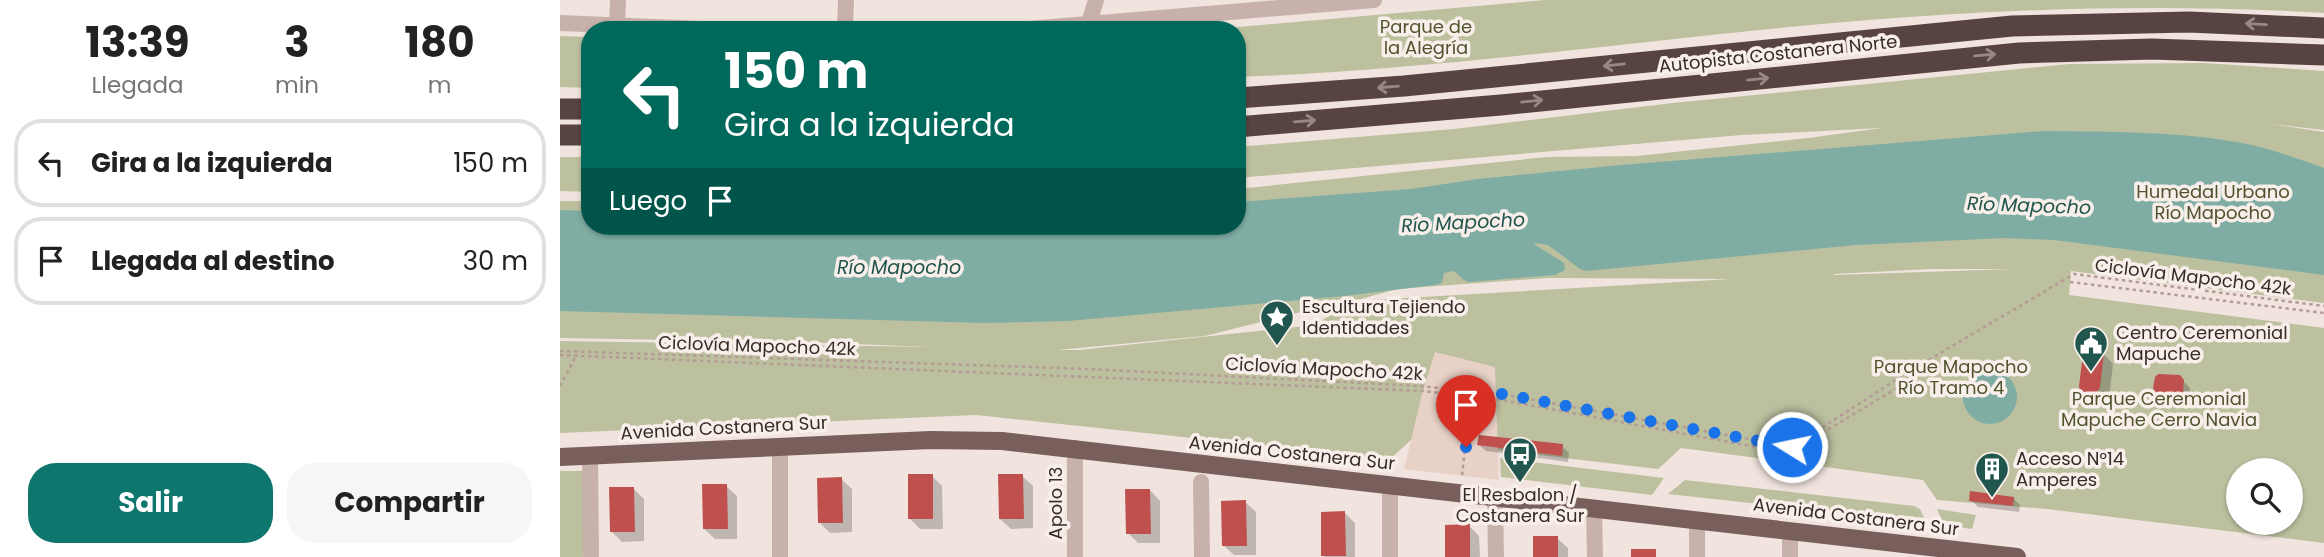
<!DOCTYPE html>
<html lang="es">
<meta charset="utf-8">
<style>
:root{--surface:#fff;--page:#f6f6f6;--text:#222;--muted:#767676;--line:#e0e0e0;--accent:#0f766e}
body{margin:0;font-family:Poppins,sans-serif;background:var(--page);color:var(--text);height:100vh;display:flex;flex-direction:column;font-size:26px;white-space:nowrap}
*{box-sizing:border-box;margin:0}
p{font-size:23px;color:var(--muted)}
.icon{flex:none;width:38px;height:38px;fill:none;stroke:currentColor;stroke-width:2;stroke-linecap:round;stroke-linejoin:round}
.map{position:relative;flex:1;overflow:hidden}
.details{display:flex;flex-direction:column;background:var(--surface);width:560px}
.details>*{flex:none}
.banner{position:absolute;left:21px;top:21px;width:665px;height:214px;border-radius:28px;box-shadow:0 2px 5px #0004;background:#00695c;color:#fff;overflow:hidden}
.tools{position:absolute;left:1666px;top:458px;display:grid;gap:14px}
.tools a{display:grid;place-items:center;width:77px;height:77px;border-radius:50%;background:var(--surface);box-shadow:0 2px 5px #0004;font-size:35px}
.pin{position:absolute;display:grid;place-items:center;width:60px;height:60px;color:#fff;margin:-72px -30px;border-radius:50% 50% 50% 0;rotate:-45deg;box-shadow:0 0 7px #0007}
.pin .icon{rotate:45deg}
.me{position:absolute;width:77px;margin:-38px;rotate:280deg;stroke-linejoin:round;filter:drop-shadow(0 0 5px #0008)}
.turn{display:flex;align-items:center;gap:24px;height:147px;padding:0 28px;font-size:32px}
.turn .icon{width:91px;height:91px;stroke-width:2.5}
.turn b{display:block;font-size:49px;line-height:60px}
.then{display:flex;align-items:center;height:66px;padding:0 28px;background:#0003;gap:14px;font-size:26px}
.eta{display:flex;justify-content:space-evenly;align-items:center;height:119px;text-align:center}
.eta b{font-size:42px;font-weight:700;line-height:49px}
.action{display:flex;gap:14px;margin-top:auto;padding:14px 28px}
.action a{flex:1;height:80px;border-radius:28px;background:var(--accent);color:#fff;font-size:28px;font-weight:700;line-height:80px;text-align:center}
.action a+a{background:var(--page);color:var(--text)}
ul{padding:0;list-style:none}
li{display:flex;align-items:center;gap:21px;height:88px;margin:0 14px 10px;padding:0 14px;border:4px solid var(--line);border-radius:28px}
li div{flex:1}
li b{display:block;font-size:26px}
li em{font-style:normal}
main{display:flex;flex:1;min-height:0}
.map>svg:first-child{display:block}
.green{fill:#bcc09f;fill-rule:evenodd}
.plaza{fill:#e8d1c6}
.water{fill:#7fada4}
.shadow{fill:#0003}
.building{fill:#bf504e}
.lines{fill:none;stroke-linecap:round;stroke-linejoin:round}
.path{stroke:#b59b95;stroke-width:2.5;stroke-dasharray:3.5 3.5;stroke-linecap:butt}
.minor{stroke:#c9b1ab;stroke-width:16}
.major{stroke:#785f5c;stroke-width:18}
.highway{stroke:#574341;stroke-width:21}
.oneway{stroke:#988885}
.route{stroke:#1a73e8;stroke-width:12;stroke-dasharray:0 21.6}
.labels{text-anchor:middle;stroke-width:7;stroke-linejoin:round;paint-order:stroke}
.park-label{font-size:18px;fill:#4f542f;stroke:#f9efea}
.street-label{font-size:18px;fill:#372b2a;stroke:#f9efea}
.poi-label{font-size:18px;fill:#372b2a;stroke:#f9efea;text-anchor:start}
.water-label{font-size:19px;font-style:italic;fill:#21564e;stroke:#f9efea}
</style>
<main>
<section class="details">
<div class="eta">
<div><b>13:39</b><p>Llegada</p></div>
<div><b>3</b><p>min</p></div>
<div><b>180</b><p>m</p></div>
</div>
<ul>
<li><svg class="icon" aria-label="left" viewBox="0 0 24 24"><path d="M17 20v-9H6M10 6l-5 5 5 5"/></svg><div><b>Gira a la izquierda</b></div><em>150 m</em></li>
<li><svg class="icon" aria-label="arrive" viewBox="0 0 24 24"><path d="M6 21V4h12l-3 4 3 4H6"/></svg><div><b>Llegada al destino</b></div><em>30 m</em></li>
</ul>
<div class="action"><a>Salir</a><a>Compartir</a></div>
</section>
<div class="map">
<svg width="1764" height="557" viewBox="0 0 1764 557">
<rect width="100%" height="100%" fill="#f1e4de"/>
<g class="green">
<path d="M985,0H1764V13C1596,3 1429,9 1261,24C1066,42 873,70 677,77V30H644Z"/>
<polygon points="0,36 30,37 30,88 0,87"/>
<path d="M1643,63L1764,71V130L1710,124L1764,132V303L1511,271L1509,295L1764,328V543L1487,509L1377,500L1363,480L1121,448L1098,469L851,440L830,459L416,415L0,433V341L370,347L240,342L0,338V201H30V226H677V189L987,157L1076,156L1248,138L1322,128L1182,135L677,178V147L894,129L1113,103L1509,64ZM1370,269H1453L1274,275L1275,274ZM988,278L1171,279L794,301L837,289ZM790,302L755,325L519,350H498L645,336L737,313ZM1678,471H1731V523H1678Z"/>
<polygon points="0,157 30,157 30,192 0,191"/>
<polygon points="940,458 1104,478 1092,495 941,477"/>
<polygon points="0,471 25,471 26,557 0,557"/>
<polygon points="1125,480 1354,506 1360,509 1366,522 1108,494"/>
<polygon points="1377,509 1416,515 1412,529 1384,525"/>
</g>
<polygon class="plaza" points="875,352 935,367 939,480 844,469 862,394"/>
<g class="water">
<path d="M1484,131C1551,132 1617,131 1682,143C1710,148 1737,159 1764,168V275L1494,240L1444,238L1296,245L1026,271L1020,269L988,245L976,243L974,244L1004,263L1005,270L995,275L909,282L904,280L894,271L884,273L882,283L875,285L784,296L508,321L425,323L0,311V210L30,211V226H677V202L851,189L918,179L1061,165Z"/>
<circle cx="1430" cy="397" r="27"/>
</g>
<g class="shadow">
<polygon points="1539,349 1553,364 1549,398 1542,407 1537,407 1522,392"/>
<polygon points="1619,377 1630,388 1629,399 1625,402 1605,400 1598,393"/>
<polygon points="919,445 1002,446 1009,453 1008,462 926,451"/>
<polygon points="372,476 382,486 383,529 360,529 350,519"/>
<polygon points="462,476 473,486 473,528 451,529 440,519"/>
<polygon points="281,479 292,489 292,532 270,533 259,522"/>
<polygon points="166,486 177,496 177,539 155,539 144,529"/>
<polygon points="73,488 84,499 84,541 62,542 51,531"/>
<polygon points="590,490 600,501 600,543 578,543 568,533"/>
<polygon points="1453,498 1460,505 1459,512 1418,507 1411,500"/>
<polygon points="685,502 696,512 696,555 674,555 663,545"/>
<polygon points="785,513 795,523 795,557 764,557"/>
<polygon points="909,526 919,536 920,557 887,557"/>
<polygon points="997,538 1008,548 1008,557 975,557"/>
</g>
<g class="building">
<polygon points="1534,346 1540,347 1544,352 1540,388 1532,397 1525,397 1520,392 1519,386 1523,354 1528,347"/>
<polygon points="1598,374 1620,375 1624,380 1623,392 1618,396 1597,394 1593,388 1595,377"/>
<polygon points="919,435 1003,444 1002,456 917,445"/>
<rect x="348" y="474" width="25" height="45"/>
<polygon points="438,474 463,474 464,519 439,519"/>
<polygon points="282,477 283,523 258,523 257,478"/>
<polygon points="142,484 167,484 168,529 143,529"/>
<polygon points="49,487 74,487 75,532 50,532"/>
<polygon points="565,489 590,489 591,534 566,534"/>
<polygon points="1410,491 1454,497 1453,506 1409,501"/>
<polygon points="686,500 687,546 662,546 661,501"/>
<polygon points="785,511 786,556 761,556 761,512"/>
<polygon points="910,524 910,557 885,557 885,525"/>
<rect x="973" y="536" width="25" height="21"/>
<rect x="1071" y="549" width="25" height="8"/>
</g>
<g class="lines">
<g class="path">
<polyline points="1510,282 1764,313"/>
<polyline points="0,351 528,369 859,386 942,394 1232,447 1345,374 1514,274 1764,306"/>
<polyline points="0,355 863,391 936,399 1229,453 1347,382"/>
<polyline points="0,386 16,356"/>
<polyline points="902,475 911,395"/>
</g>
<g class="minor">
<polyline points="0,23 165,30"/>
<polyline points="529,23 536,0"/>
<polyline points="57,26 58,0"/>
<polyline points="285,30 286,0"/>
<polyline points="456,30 814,0"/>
<polyline points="220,447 220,557"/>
<polyline points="30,456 31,557"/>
<polyline points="641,482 642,557"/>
<polyline points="830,485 830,557"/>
<polyline points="935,497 936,557"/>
<polyline points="1034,508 1035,557"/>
<polyline points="1230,531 1230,557"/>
<polyline points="515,557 515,448"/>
<polyline points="1137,557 1137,520"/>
</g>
<polyline class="major" points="0,457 370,440 442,441 1457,557"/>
<g class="highway">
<polyline points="677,98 844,86 1452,26 1629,22 1764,28"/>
<polyline points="0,109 30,109"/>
<polyline points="677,127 941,105 1459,53 1592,49 1764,55"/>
<polyline points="0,135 30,135"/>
</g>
</g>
<defs><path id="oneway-shaft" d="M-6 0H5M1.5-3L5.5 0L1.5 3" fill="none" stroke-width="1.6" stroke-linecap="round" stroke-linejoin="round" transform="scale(1.75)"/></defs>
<g class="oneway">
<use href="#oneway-shaft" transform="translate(1696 24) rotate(-177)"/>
<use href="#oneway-shaft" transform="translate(1425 55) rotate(-5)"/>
<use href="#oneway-shaft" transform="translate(1054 65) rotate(174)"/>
<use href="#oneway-shaft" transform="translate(1198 79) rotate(-6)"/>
<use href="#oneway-shaft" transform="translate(828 87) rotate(175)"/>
<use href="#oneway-shaft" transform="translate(972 101) rotate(-6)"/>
<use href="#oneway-shaft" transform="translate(745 121) rotate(-5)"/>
</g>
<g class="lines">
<polyline class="route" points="906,447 912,391 942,394 1232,447"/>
</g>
<defs>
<g id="sight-pin" transform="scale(1.75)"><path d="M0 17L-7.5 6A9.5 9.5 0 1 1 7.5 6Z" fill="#21564e" stroke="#f9efea"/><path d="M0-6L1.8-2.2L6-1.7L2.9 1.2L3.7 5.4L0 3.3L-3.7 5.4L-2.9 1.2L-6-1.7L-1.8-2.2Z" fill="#fff"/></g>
<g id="civic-pin" transform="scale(1.75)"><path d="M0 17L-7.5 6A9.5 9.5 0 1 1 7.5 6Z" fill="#21564e" stroke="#f9efea"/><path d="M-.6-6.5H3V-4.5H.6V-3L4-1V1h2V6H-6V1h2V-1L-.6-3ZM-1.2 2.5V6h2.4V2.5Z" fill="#fff"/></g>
<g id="bus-pin" transform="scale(1.75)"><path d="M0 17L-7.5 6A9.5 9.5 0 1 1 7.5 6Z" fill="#21564e" stroke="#f9efea"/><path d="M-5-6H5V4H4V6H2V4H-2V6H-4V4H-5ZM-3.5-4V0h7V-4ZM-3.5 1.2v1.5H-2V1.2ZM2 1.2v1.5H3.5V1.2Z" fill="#fff"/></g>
<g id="building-pin" transform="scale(1.75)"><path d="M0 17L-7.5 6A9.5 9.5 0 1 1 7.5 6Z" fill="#21564e" stroke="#f9efea"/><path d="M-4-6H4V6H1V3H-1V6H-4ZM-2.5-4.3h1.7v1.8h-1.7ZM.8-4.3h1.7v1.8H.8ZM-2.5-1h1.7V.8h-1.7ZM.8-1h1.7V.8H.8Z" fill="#fff"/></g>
</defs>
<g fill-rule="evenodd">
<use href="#sight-pin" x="717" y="317"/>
<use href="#civic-pin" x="1531" y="343"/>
<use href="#bus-pin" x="960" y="454"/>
<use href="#building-pin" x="1432" y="469"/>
</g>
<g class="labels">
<g class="park-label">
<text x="866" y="33">Parque de<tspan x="866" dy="21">la Alegría</tspan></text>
<text x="1653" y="198">Humedal Urbano<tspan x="1653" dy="21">Río Mapocho</tspan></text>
<text x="1391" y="373">Parque Mapocho<tspan x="1391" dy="21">Río Tramo 4</tspan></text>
<text x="1599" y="405">Parque Ceremonial<tspan x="1599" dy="21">Mapuche Cerro Navia</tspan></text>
</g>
<g class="street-label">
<text transform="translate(1218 54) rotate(-6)" y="6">Autopista Costanera Norte</text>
<text transform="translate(1633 277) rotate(7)" y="6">Ciclovía Mapocho 42k</text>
<text transform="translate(197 346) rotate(2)" y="6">Ciclovía Mapocho 42k</text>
<text transform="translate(764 369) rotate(3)" y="6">Ciclovía Mapocho 42k</text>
<text transform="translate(164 428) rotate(-3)" y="6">Avenida Costanera Sur</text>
<text transform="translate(732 453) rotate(6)" y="6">Avenida Costanera Sur</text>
<text transform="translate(496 503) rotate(-90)" y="6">Apolo 13</text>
<text transform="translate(1296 517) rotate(7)" y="6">Avenida Costanera Sur</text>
</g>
<g class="poi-label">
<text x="742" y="313">Escultura Tejiendo<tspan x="742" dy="21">Identidades</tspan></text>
<text x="1556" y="339">Centro Ceremonial<tspan x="1556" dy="21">Mapuche</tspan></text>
<text x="1456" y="465">Acceso N°14<tspan x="1456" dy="21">Amperes</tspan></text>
<text x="960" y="501" text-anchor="middle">El Resbalon /<tspan x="960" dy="21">Costanera Sur</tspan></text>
</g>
<g class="water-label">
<text transform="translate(1469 205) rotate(2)" y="7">Río Mapocho</text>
<text transform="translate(903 222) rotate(-3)" y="7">Río Mapocho</text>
<text x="339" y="274">Río Mapocho</text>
</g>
</g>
</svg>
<div class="tools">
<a><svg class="icon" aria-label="search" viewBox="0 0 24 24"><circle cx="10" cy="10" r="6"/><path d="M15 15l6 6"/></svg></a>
</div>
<div class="pin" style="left:906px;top:447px;background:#d93025"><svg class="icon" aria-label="arrive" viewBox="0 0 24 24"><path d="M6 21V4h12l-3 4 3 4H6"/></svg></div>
<svg class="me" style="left:1232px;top:447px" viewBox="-20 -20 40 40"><circle r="17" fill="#1a73e8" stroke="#fff" stroke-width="3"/><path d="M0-11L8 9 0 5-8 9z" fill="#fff"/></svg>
<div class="banner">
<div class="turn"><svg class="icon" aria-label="left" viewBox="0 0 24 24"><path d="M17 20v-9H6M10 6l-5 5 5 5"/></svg><div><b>150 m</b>Gira a la izquierda</div></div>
<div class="then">Luego<svg class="icon" aria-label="arrive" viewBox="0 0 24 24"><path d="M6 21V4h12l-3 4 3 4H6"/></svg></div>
</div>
</div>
</main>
